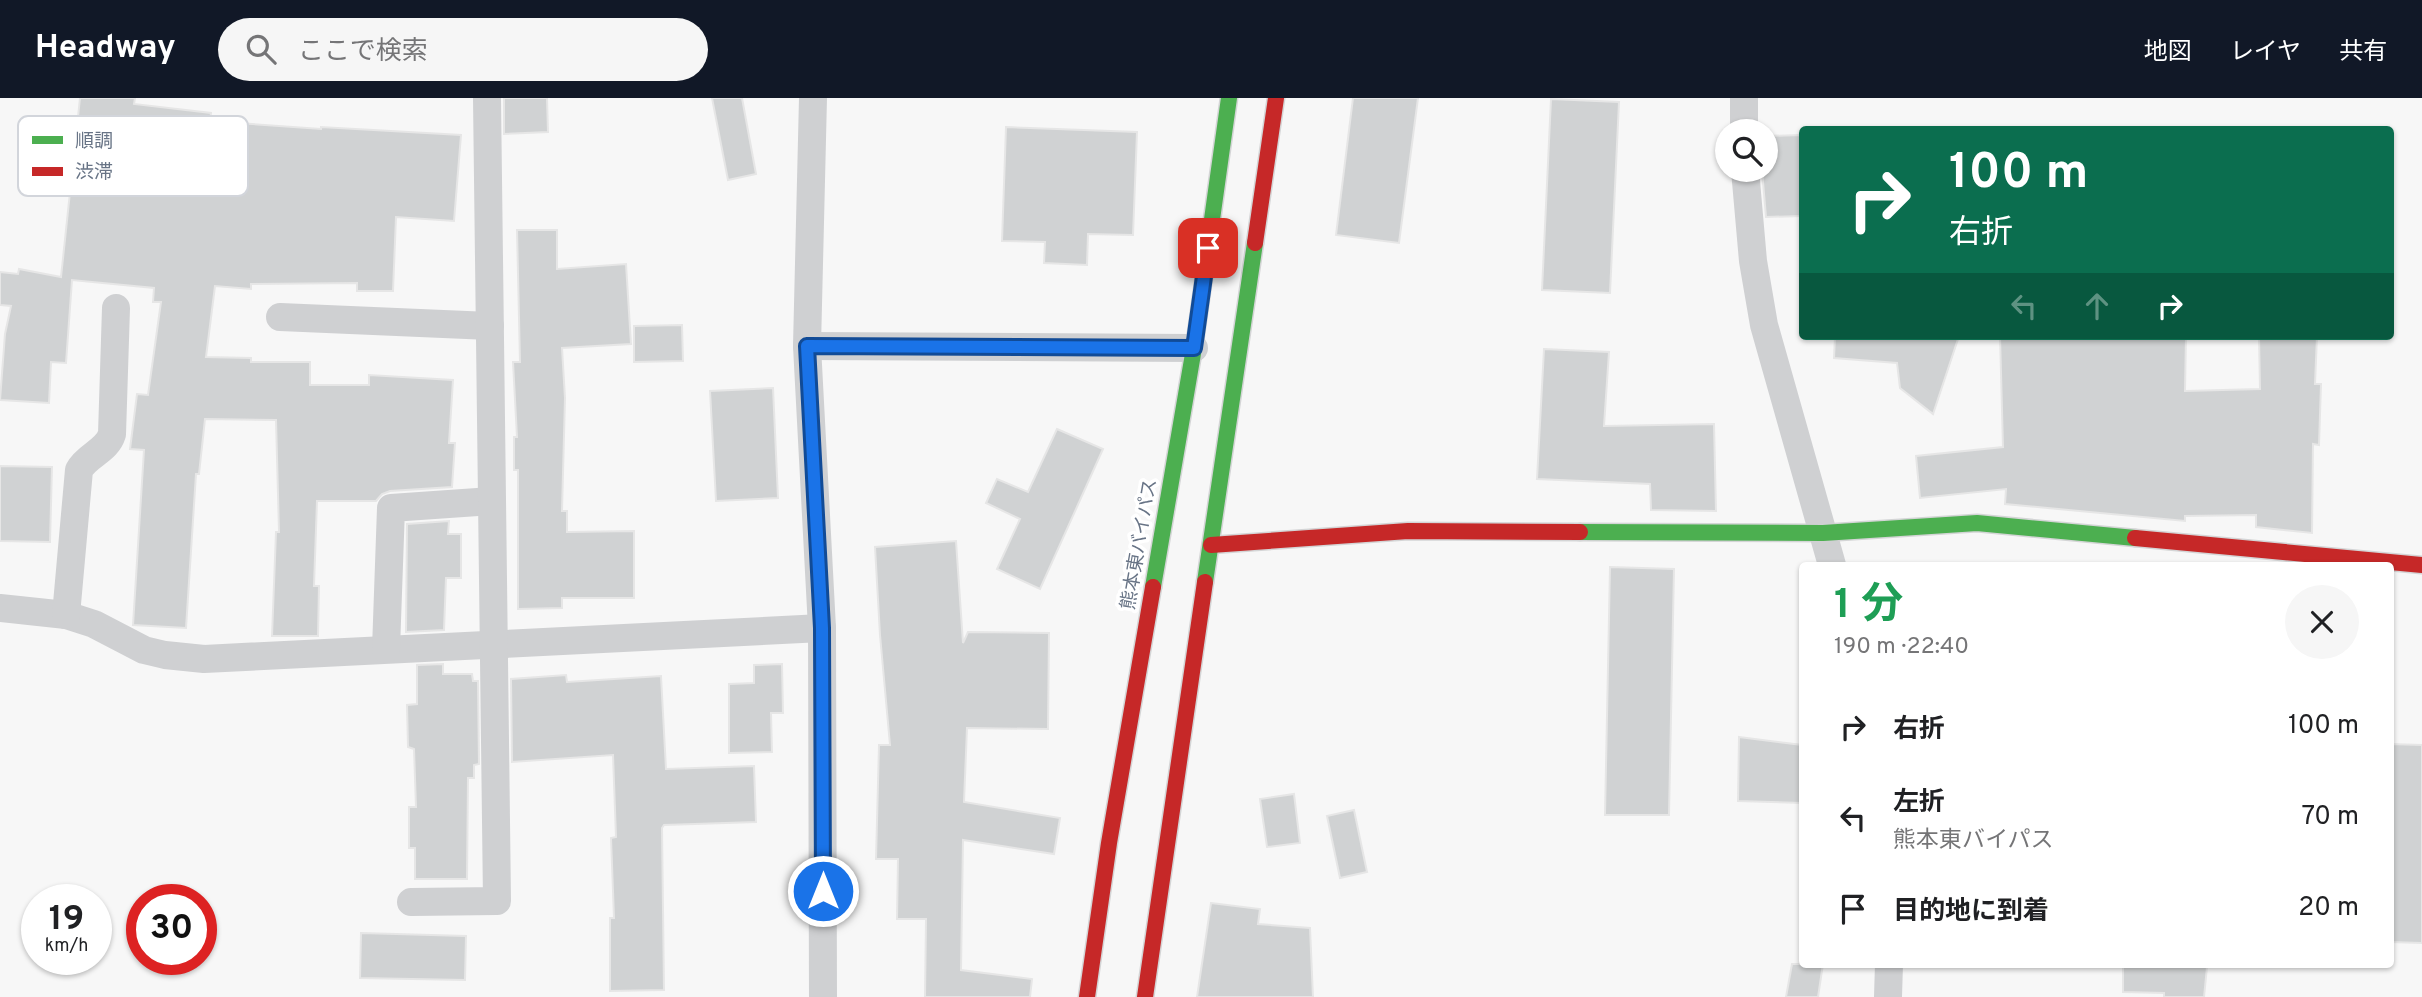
<!DOCTYPE html>
<html lang="ja">
<meta charset="utf-8">
<style>
:root{--surface:#fff;--page:#f6f6f6;--text:#202124;--muted:#757577;--accent:#111827}
body{margin:0;font-family:Overpass,"Noto Sans JP",sans-serif;background:var(--page);color:var(--text);height:100vh;display:flex;flex-direction:column;font-size:26px;white-space:nowrap}
*{box-sizing:border-box;margin:0}
p{font-size:23px;color:var(--muted)}
.icon{flex:none;width:38px;height:38px;fill:none;stroke:currentColor;stroke-width:2;stroke-linecap:round;stroke-linejoin:round}
.map{position:relative;flex:1;overflow:hidden}
.details{position:absolute;left:1799px;top:464px;width:595px;height:406px;display:flex;flex-direction:column;background:var(--surface);border-radius:7px;box-shadow:0 2px 5px #0004}
.details>*{flex:none}
.guide{position:absolute;left:1799px;top:28px;width:595px;height:214px;border-radius:7px;box-shadow:0 2px 5px #0004;background:#0b6e4f;color:#fff;overflow:hidden}
.controls{position:absolute;left:1715px;top:21px;display:grid;gap:14px}
.controls a{display:grid;place-items:center;width:63px;height:63px;border-radius:50%;background:var(--surface);box-shadow:0 2px 5px #0004;font-size:35px}
.speed{position:absolute;left:21px;top:786px;display:flex;gap:14px;font-size:35px;font-weight:700;text-align:center}
.speed>*{display:grid;place-content:center;width:91px;height:91px;border-radius:50%;background:var(--surface);box-shadow:0 2px 5px #0004;line-height:1}
.speed small{font-size:18px;font-weight:400}
.speed .limit{border:10px solid #d22;background:#fff;color:#111}
.pin{position:absolute;display:grid;place-items:center;width:60px;height:60px;color:#fff;margin:-30px;border-radius:14px;box-shadow:0 4px 10px #0006}
.me{position:absolute;width:77px;margin:-38px;rotate:0deg;stroke-linejoin:round;filter:drop-shadow(0 0 5px #0008)}
.turn{display:flex;align-items:center;gap:24px;height:147px;padding:0 35px;font-size:32px}
.turn .icon{width:91px;height:91px;stroke-width:2.5}
.turn b{display:block;font-size:49px;line-height:60px}
.lanes{display:flex;align-items:center;height:66px;padding:0 35px;background:#0003;justify-content:center;gap:35px;direction:ltr}
.lanes .off{opacity:.35}
.round{display:grid;place-items:center;flex:none;width:74px;height:74px;border-radius:37px;background:var(--page)}
.head{display:flex;align-items:center;justify-content:space-between;height:119px;padding:0 35px}
h1{font-size:42px;font-weight:700;line-height:52px;color:#1e9e55}
ul{padding:0;list-style:none}
li{display:flex;align-items:center;gap:21px;height:91px;padding:0 35px}
li div{flex:1}
li b{display:block;font-size:26px}
li em{font-style:normal}
header{display:flex;align-items:center;gap:42px;box-sizing:border-box;height:98px;padding:0 35px;background:var(--accent);color:#fff}
header strong{font-size:33px}
nav{display:flex;gap:38px;margin-inline-start:auto;font-size:24px}
.search{width:490px;height:63px;background:var(--page);display:flex;align-items:center;gap:18px;box-sizing:border-box;padding:0 24px;border-radius:38px;color:var(--muted);font-size:26px}
.map>svg:first-child{display:block}
.building{fill:#d0d2d3;stroke:#e6e6e6;stroke-width:2}
.lines{fill:none;stroke-linecap:round;stroke-linejoin:round}
.fast-casing{stroke:#d4d5d6;stroke-width:19}
.jam-casing{stroke:#d4d5d6;stroke-width:19}
.street{stroke:#cfd0d2;stroke-width:28}
.fast{stroke:#4caf50;stroke-width:16}
.jam{stroke:#c62828;stroke-width:16}
.route-casing{stroke:#114b97;stroke-width:18}
.route{stroke:#1a73e8;stroke-width:12}
.labels{text-anchor:middle;stroke-width:7;stroke-linejoin:round;paint-order:stroke}
.street-label{font-size:19px;fill:#687486;stroke:#fff}
.key{fill:#fff;stroke:#d2d5db;stroke-width:2}
.key-label{font-size:19px;fill:#687486}
</style>
<header>
<strong>Headway</strong>
<div class="search"><svg class="icon" aria-label="search" viewBox="0 0 24 24"><circle cx="10" cy="10" r="6"/><path d="M15 15l6 6"/></svg>ここで検索</div>
<nav><a>地図</a><a>レイヤ</a><a>共有</a></nav>
</header>
<div class="map">
<svg width="2422" height="899" viewBox="0 0 2422 899">
<rect width="100%" height="100%" fill="#f7f7f7"/>
<g class="building">
<polygon points="80,0 135,0 134,6 211,15 210,23 321,31 321,29 461,37 454,123 396,119 393,193 357,193 357,185 251,186 251,191 215,188 206,259 251,260 251,264 310,264 310,287 369,287 369,277 453,282 449,345 455,345 452,389 390,393 382,396 376,403 317,403 314,488 319,488 318,538 272,538 276,434 279,434 276,322 205,321 199,376 196,376 186,530 133,527 144,352 130,351 137,296 148,297 161,204 153,204 154,190 72,182 66,265 51,264 49,305 0,302 5,236 11,208 0,207 0,174 18,176 19,171 61,179"/>
<polygon points="504,0 547,0 548,34 504,36"/>
<polygon points="712,0 742,0 756,76 728,82"/>
<polygon points="1353,0 1418,0 1399,145 1336,137"/>
<polygon points="1551,1 1619,4 1610,195 1542,192"/>
<polygon points="1006,29 1137,34 1133,137 1088,136 1087,167 1044,165 1045,144 1002,143"/>
<polygon points="1801,37 1802,118 1766,119 1762,72 1766,72 1766,38"/>
<polygon points="517,132 557,132 557,171 626,166 631,246 562,250 565,300 562,413 567,413 567,434 634,433 634,500 562,500 562,510 518,511 518,372 514,372 514,339 517,339 513,264 520,264"/>
<polygon points="682,227 683,263 634,264 634,228"/>
<polygon points="1835,238 1959,238 1933,316 1900,290 1897,265 1834,260"/>
<polygon points="2000,238 2186,238 2185,293 2260,291 2259,238 2317,238 2315,286 2321,286 2319,347 2313,346 2312,435 2256,429 2256,417 2185,418 2185,423 2005,406 2006,391 1920,400 1916,358 2003,349"/>
<polygon points="1544,251 1609,254 1604,328 1714,326 1716,413 1651,412 1650,386 1537,381"/>
<polygon points="773,290 778,400 716,403 710,293"/>
<polygon points="1057,331 1103,351 1040,491 997,471 1020,421 986,405 997,381 1028,394"/>
<polygon points="0,368 52,369 50,444 0,443"/>
<polygon points="449,423 448,436 461,436 461,480 446,480 444,532 406,534 407,426"/>
<polygon points="956,443 963,545 968,534 1049,535 1048,631 967,630 964,704 1060,720 1054,756 963,742 961,872 1032,881 1030,899 925,899 926,821 897,821 898,761 876,761 879,647 890,647 880,537 875,449"/>
<polygon points="1610,469 1674,471 1669,717 1605,717"/>
<polygon points="443,566 443,576 472,576 473,583 478,583 479,666 474,667 474,680 468,680 467,781 415,781 415,750 409,750 409,709 416,709 414,651 408,649 407,607 417,606 417,567"/>
<polygon points="782,566 783,615 771,615 772,654 729,655 729,586 754,585 754,567"/>
<polygon points="566,577 567,584 661,578 666,671 754,668 756,724 664,727 662,730 664,892 610,893 610,820 614,820 611,740 616,739 613,657 512,664 511,581"/>
<polygon points="1739,639 1802,647 1802,705 1738,703"/>
<polygon points="2390,646 2422,647 2422,845 2390,844"/>
<polygon points="1294,696 1300,745 1267,749 1260,701"/>
<polygon points="1354,712 1367,774 1340,780 1327,718"/>
<polygon points="1211,805 1260,811 1258,826 1310,830 1313,899 1197,899"/>
<polygon points="361,835 466,838 465,882 360,880"/>
<polygon points="1792,866 1823,866 1818,899 1786,899"/>
<polygon points="2123,866 2181,866 2207,869 2204,899 2164,899 2164,895 2123,894"/>
</g>
<g class="lines">
<g class="fast-casing">
<g id="fast">
<polyline points="1580,434 1823,435 1977,425 2135,440"/>
<polyline points="1205,484 1255,145"/>
<polyline points="1153,489 1194,250 1229,0"/>
</g>
</g>
<g class="jam-casing">
<g id="jam">
<polyline points="1255,145 1276,0"/>
<polyline points="2135,440 2422,467"/>
<polyline points="1211,447 1408,433 1580,434"/>
<polyline points="1087,899 1109,745 1153,489"/>
<polyline points="1145,899 1205,484"/>
</g>
</g>
<g class="street">
<polyline points="813,0 807,248 822,530 823,899"/>
<polyline points="1744,33 1744,0"/>
<polyline points="1745,72 1753,163 1764,227 1832,467"/>
<polyline points="280,219 490,228"/>
<polyline points="807,248 1194,250"/>
<polyline points="0,510 66,517 94,526 144,552 165,557 204,561 822,530"/>
<path d="M66,517L79,372C87,357 107,353 112,336L116,210"/>
<polyline points="386,551 391,410 492,403"/>
<polyline points="411,804 497,803 487,0"/>
<polyline points="1888,899 1889,866"/>
</g>
<use href="#fast" class="fast"/>
<use href="#jam" class="jam"/>
</g>
<g class="lines">
<g class="route-casing">
<polyline id="route" points="823,793 822,530 807,248 1194,250 1208,150"/>
</g>
<use href="#route" class="route"/>
</g>
<g class="labels">
<g class="street-label">
<text transform="translate(1138 446) rotate(-80)" y="7">熊本東バイパス</text>
</g>
</g>
<rect x="18" y="18" width="230" height="80" rx="10" class="key"/>
<rect x="32" y="38" width="31" height="8" fill="#4caf50"/>
<rect x="32" y="69" width="31" height="9" fill="#c62828"/>
<g class="key-label">
<text x="75" y="49">順調</text>
<text x="75" y="80">渋滞</text>
</g>
</svg>
<div class="controls">
<a><svg class="icon" aria-label="search" viewBox="0 0 24 24"><circle cx="10" cy="10" r="6"/><path d="M15 15l6 6"/></svg></a>
</div>
<div class="speed"><div>19<small>km/h</small></div><div class="limit">30</div></div>
<div class="pin" style="left:1208px;top:150px;background:#d93025"><svg class="icon" aria-label="arrive" viewBox="0 0 24 24"><path d="M6 21V4h12l-3 4 3 4H6"/></svg></div>
<svg class="me" style="left:823px;top:793px" viewBox="-20 -20 40 40"><circle r="17" fill="#1a73e8" stroke="#fff" stroke-width="3"/><path d="M0-11L8 9 0 5-8 9z" fill="#fff"/></svg>
<div class="guide">
<div class="turn"><svg class="icon" aria-label="right" viewBox="0 0 24 24"><path d="M7 20v-9h11M14 6l5 5-5 5"/></svg><div><b>100 m</b>右折</div></div>
<div class="lanes"><svg class="icon off" aria-label="left" viewBox="0 0 24 24"><path d="M17 20v-9H6M10 6l-5 5 5 5"/></svg><svg class="icon off" aria-label="ahead" viewBox="0 0 24 24"><path d="M12 20V5M6 11l6-6 6 6"/></svg><svg class="icon" aria-label="right" viewBox="0 0 24 24"><path d="M7 20v-9h11M14 6l5 5-5 5"/></svg></div>
</div>
<section class="details">
<div class="head"><div><h1>1 分</h1><p>190 m · 22:40</p></div><a class="round"><svg class="icon" aria-label="close" viewBox="0 0 24 24"><path d="M6 6l12 12M18 6L6 18"/></svg></a></div>
<ul>
<li><svg class="icon" aria-label="right" viewBox="0 0 24 24"><path d="M7 20v-9h11M14 6l5 5-5 5"/></svg><div><b>右折</b></div><em>100 m</em></li>
<li><svg class="icon" aria-label="left" viewBox="0 0 24 24"><path d="M17 20v-9H6M10 6l-5 5 5 5"/></svg><div><b>左折</b><p>熊本東バイパス</p></div><em>70 m</em></li>
<li><svg class="icon" aria-label="arrive" viewBox="0 0 24 24"><path d="M6 21V4h12l-3 4 3 4H6"/></svg><div><b>目的地に到着</b></div><em>20 m</em></li>
</ul>
</section>
</div>
